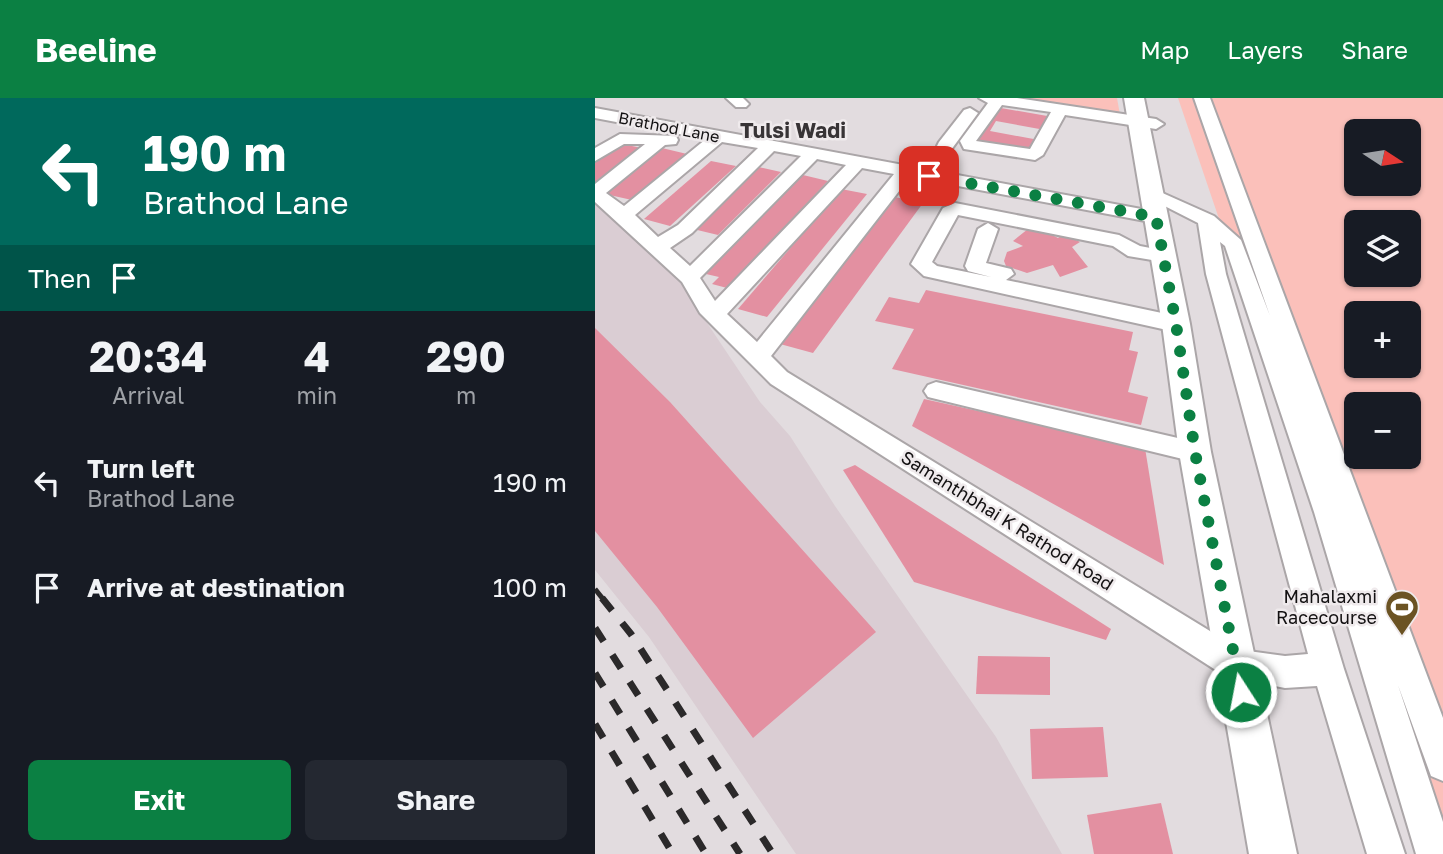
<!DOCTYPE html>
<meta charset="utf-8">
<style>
:root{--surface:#171b24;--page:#242831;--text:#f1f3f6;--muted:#9ea1a6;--accent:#0b8043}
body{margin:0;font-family:"Golos Text",sans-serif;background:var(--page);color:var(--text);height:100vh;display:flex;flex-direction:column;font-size:26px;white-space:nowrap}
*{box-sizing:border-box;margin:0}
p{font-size:23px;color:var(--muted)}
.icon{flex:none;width:38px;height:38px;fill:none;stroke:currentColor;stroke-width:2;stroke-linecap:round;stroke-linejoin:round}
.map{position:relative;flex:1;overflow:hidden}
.panel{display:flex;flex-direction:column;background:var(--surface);width:595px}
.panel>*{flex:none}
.top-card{background:#00695c;color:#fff;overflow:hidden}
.needle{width:46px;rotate:102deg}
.tools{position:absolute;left:749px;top:21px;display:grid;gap:14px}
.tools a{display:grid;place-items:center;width:77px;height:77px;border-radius:10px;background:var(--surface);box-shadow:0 2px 5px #0004;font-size:35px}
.pin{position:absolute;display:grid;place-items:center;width:60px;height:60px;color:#fff;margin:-30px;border-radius:14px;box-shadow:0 4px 10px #0006}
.me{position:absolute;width:77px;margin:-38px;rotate:349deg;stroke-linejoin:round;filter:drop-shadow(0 0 5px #0008)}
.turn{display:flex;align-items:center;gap:24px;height:147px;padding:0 28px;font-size:32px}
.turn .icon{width:91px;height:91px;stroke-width:2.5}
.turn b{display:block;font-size:49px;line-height:60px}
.then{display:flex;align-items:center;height:66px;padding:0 28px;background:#0003;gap:14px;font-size:26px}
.eta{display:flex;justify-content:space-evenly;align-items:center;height:119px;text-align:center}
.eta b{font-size:42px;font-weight:700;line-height:49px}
.action{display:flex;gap:14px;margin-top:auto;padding:14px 28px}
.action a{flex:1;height:80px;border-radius:10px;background:var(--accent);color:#fff;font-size:28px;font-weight:700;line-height:80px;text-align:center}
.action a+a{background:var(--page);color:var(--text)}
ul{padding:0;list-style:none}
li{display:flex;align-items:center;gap:21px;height:105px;padding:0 28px}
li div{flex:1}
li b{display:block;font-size:26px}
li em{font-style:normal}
header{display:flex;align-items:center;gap:42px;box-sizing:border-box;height:98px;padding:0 35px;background:var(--accent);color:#fff}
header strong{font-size:33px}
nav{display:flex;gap:38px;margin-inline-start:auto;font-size:24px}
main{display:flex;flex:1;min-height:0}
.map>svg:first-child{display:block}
.built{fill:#dacdd3}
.green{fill:#fbc0ba;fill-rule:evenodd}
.building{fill:#e390a1}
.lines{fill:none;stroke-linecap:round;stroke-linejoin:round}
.minor-casing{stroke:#aba6a8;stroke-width:4}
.major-casing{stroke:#aba6a8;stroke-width:4}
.minor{fill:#fff;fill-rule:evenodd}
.major{fill:#fff;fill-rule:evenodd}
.rail-far1{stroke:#2b292a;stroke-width:5;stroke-dasharray:12 12;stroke-linecap:butt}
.rail{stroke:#2b292a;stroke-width:7;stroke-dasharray:16 16;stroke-linecap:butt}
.route{stroke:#0b8043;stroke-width:12;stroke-dasharray:0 21.6}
.labels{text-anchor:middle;stroke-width:5;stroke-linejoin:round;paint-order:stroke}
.far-street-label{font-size:16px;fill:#131112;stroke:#efeaec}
.street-label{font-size:18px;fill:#131112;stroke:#efeaec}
.poi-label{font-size:18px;fill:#131112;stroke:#efeaec;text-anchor:end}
.far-district-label{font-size:21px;font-weight:bold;fill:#383436;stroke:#efeaec}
</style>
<header>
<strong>Beeline</strong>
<nav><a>Map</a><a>Layers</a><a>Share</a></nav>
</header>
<main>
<section class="panel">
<div class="top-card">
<div class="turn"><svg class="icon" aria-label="left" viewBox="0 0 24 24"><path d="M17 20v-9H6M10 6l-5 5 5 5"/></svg><div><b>190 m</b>Brathod Lane</div></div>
<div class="then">Then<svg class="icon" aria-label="arrive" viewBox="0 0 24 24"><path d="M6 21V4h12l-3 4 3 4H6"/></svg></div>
</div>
<div class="eta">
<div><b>20:34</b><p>Arrival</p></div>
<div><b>4</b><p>min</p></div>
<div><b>290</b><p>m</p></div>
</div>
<ul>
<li><svg class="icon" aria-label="left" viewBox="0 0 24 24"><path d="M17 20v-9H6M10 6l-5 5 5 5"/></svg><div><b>Turn left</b><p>Brathod Lane</p></div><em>190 m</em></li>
<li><svg class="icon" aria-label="arrive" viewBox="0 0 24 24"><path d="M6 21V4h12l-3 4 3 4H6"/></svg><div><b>Arrive at destination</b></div><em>100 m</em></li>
</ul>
<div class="action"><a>Exit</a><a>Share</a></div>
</section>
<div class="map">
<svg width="848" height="756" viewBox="0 0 848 756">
<rect width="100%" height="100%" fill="#e2dcdf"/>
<polygon class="built" points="0,102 88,183 102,210 165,304 195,338 240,408 401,639 467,756 201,756 54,539 0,472"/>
<g class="green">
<polygon points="424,0 522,0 525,17"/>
<path d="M583,0H848V756L827,719ZM761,33H814V86H761ZM761,124H814V177H761ZM761,215H814V268H761ZM761,306H814V359H761Z"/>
</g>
<g class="building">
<polygon points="400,9 458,19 450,32 401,23 395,33 444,42 436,56 374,45"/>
<polygon points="23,45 51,51 0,87 0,62"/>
<polygon points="67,50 92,56 37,102 10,96"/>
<polygon points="116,63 141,68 75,128 49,121"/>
<polygon points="159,68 186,74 123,137 94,130"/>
<polygon points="208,77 233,83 132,190 117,186 124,179 111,176"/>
<polygon points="246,91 272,96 172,219 143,211"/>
<polygon points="300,99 328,105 218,255 185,246"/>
<polygon points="438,127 463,140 469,136 485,144 477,149 493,169 465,179 458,167 432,175 411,168 409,163 412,154 428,148 418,143"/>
<polygon points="331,192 538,234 534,252 543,254 533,294 553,299 546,327 297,271 319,231 280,223 294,199 324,205"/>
<polygon points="0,230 75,304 281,534 158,640 62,509 0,433"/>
<polygon points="329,301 550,350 569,467 317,328"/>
<polygon points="260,367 516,531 511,542 319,484 248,372"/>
<polygon points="383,558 455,559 455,597 381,596"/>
<polygon points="508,629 513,679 437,681 435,631"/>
<polygon points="566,705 578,756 499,756 492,717"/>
</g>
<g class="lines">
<g class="minor-casing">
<g id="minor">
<polygon points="131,0 148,0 154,6 151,9 141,9"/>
<path d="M384,0H422L561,21L569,26L561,31L470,17L448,57L440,62L369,51L365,43L393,5ZM407,7L456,14L435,51L381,43Z"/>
<path d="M599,0H615L848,620V683L836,678L803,587L848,724V756H821L719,414L630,148L625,144L631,176L749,571L810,756H772L722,588L690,590L630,578L176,286L105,215L87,184L0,104V86L50,46H29L0,63V50L25,36L81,38L83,42L81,46L70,47L11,95L29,108L111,41L0,20V10L568,115L570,119L561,125L315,79L176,258L192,274L646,552L690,558L713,556L611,176L603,125L548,97L557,92L563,93L619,118L646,142L675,218ZM127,44L163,50L83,127L63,139L40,117ZM179,53L206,58L95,168L75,150L97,135ZM222,61L251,67L120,203L105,180ZM267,70L299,76L162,244L132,216Z"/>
<polygon points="375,10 383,15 356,52 344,52 342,48 344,44 369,12"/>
<polygon points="360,105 524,137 545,148 576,154 579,158 569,164 533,158 518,148 363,117 337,164 342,168 396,179 373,173 370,168 383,131 393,125 403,131 391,165 416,171 419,176 411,182 581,218 589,221 592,226 589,231 581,234 329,178 316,166 348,110"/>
<polygon points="341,284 600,344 609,347 613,354 609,361 600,364 333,299 329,293 333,287"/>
</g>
</g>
<g class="major-casing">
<polygon id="major" points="529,0 549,0 595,226 616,354 702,756 654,756 584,354 567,226"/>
</g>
<use href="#minor" class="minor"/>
<use href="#major" class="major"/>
<polyline class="rail-far1" points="0,491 8,501"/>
<g class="rail">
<polyline points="7,500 36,536 178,756"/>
<polyline points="0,530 145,756"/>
<polyline points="0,575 111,756"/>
<polyline points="0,626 78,756"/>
</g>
</g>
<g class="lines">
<polyline class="route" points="334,78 561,119 581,226 600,354 646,594"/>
</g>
<defs>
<g id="stadium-pin" transform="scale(1.75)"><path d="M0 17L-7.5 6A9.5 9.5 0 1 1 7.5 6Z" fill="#6b5323" stroke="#efeaec"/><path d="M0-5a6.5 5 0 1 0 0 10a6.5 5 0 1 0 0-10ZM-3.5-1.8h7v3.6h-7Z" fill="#fff"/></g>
</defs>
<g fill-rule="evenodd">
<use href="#stadium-pin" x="807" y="509"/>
</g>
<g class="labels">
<g class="far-street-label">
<text transform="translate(74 29) rotate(11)" y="6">Brathod Lane</text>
</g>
<g class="street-label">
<text transform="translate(412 423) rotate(32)" y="6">Samanthbhai K Rathod Road</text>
</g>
<g class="poi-label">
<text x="782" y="505">Mahalaxmi<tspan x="782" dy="21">Racecourse</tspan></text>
</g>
<g class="far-district-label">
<text x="198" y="40">Tulsi Wadi</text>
</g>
</g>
</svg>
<div class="tools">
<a><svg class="needle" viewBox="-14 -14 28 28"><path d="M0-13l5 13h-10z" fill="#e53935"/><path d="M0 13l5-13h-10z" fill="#9ea1a6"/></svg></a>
<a><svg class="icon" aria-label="layers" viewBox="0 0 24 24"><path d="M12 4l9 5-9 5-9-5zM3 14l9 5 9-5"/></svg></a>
<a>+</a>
<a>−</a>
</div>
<div class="pin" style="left:334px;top:78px;background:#d93025"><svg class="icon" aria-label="arrive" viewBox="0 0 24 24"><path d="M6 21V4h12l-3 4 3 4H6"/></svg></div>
<svg class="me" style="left:646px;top:594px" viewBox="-20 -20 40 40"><circle r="17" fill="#0b8043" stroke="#fff" stroke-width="3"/><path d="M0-11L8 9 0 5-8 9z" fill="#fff"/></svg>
</div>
</main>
